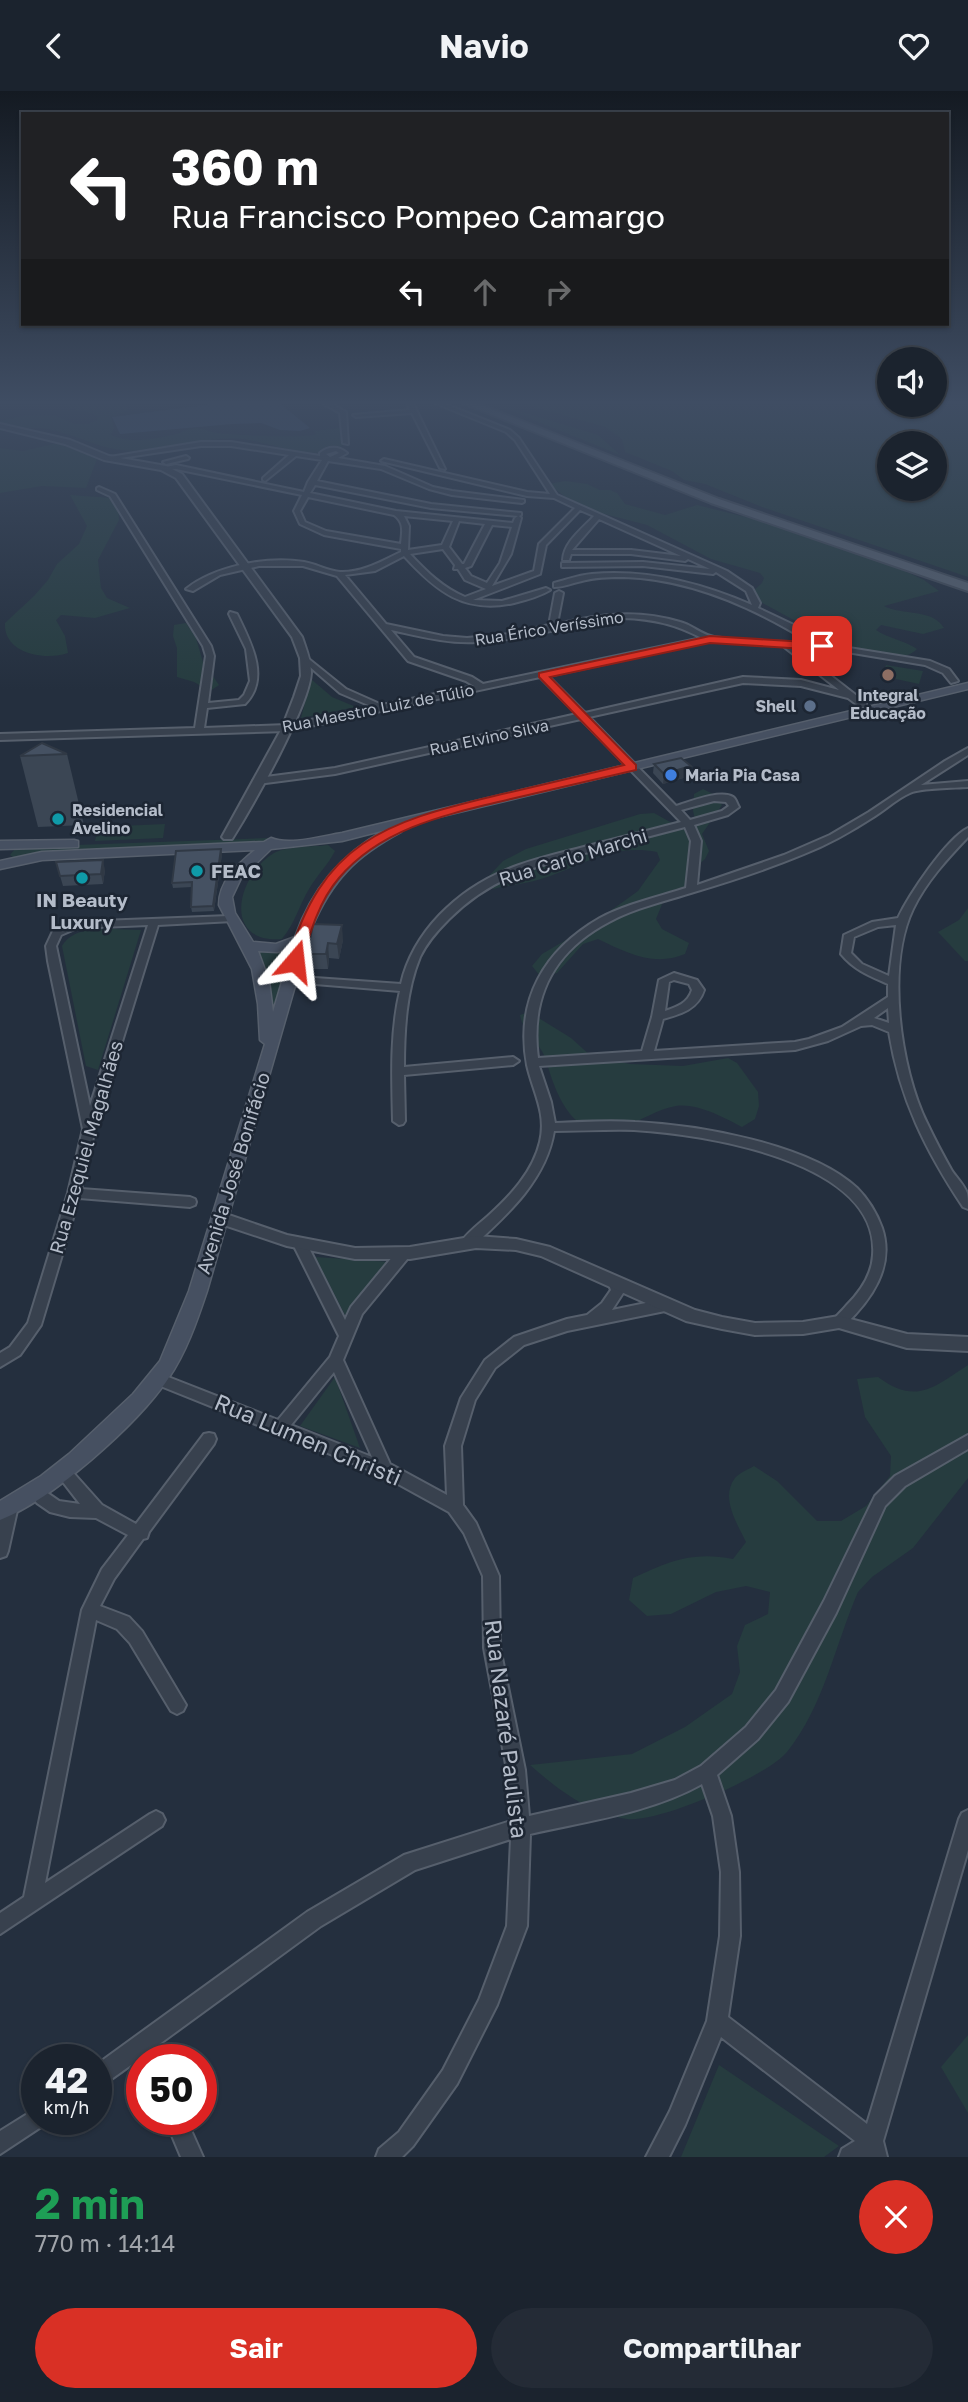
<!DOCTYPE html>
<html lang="pt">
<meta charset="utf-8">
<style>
:root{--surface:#1b232e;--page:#242b36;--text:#f1f3f6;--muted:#a0a4aa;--line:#39404a;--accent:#d93025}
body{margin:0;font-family:"Golos Text",sans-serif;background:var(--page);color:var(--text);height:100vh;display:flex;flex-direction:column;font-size:26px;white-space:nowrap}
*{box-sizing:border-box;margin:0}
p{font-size:23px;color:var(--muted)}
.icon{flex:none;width:38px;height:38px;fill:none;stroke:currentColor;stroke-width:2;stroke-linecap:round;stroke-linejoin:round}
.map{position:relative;height:2066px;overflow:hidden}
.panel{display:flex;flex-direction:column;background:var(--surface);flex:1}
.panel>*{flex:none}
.hud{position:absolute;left:21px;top:21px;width:928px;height:214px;border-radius:0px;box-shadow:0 2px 5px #0004,0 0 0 2px var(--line);background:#202124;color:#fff;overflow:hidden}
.controls{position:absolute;left:877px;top:256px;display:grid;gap:14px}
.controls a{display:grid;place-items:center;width:70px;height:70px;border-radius:50%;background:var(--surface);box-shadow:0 2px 5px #0004,0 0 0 2px var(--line);font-size:35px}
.speed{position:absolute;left:21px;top:1953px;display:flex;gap:14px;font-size:35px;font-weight:700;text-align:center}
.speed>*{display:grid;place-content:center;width:91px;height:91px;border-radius:50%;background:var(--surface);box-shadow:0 2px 5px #0004,0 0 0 2px var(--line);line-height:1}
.speed small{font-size:18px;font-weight:400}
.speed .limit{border:10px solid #d22;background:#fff;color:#111}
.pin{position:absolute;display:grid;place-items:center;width:60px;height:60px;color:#fff;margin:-30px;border-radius:14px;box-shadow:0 4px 10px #0006}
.me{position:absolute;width:77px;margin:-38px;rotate:17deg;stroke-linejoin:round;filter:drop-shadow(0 0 5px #0008)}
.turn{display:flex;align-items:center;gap:24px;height:147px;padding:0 35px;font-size:32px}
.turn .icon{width:91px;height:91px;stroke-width:2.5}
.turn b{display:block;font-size:49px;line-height:60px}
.lanes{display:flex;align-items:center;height:66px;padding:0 35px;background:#0003;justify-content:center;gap:35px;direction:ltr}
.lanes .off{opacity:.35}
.round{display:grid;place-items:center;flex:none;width:74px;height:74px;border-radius:37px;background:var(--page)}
.summary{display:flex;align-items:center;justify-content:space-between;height:119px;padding:0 35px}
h1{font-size:42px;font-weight:700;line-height:52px;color:#1e9e55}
.action{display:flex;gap:14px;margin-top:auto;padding:14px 35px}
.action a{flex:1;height:80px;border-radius:42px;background:var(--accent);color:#fff;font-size:28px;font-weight:700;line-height:80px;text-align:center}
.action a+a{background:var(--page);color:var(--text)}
header{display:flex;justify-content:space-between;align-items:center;height:91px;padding:0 35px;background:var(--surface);font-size:32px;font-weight:700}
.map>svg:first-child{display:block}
.green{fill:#263c3f;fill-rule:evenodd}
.water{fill:#394c67}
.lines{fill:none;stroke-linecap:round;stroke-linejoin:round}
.minor-casing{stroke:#565f6c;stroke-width:4}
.tertiary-casing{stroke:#565f6c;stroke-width:4}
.secondary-casing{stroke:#565f6c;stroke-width:3}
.primary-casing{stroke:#414a57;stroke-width:4}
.minor{fill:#38414e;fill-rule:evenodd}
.tertiary{fill:#38414e;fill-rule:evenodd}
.secondary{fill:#465061;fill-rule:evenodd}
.primary{fill:#56606e;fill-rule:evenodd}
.wall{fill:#3b4654}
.shaded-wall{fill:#303945}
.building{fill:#455162;stroke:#303945;stroke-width:2}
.route{fill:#d93025;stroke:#8d1f18;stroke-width:2}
.education-dot{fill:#8d6e63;stroke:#1d2633;stroke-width:2.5}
.service-dot{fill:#5c6f8a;stroke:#1d2633;stroke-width:2.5}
.shop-dot{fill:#3f7fe0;stroke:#1d2633;stroke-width:2.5}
.culture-dot{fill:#0f9aa8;stroke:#1d2633;stroke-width:2.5}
.labels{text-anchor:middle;stroke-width:5;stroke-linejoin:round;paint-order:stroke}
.far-street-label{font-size:16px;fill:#b4bcc9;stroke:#1d2633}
.far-poi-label{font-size:16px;font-weight:bold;fill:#b4bcc9;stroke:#1d2633;text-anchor:start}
.street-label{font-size:19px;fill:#b4bcc9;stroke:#1d2633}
.poi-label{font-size:19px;font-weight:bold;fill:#b4bcc9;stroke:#1d2633;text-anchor:start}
.near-street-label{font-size:23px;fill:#b4bcc9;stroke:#1d2633}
</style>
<header><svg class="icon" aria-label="back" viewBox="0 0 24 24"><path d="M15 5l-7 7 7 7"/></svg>Navio<svg class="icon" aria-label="heart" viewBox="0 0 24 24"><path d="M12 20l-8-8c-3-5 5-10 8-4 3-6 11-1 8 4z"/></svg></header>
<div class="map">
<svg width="968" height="2066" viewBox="0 0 968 2066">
<rect width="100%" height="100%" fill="#242f3e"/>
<g class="green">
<path d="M62,310H125L127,318L125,321L111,326L114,337L111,344C130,353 156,348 176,343C183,341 189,337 197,337C204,338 211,341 218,342C232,344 309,348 316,343L314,340L339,337L347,350C328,375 275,353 249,349C207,342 160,364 121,359C96,356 73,343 48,338C33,335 16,339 0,340V330C16,326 34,322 50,324C70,326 72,341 97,329L98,325C85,318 73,323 62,310Z"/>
<polygon points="487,310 598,344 620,364"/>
<path d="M512,310H889V313L968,310V486L762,416L705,393L684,389L672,380L625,361L622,348L605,336ZM889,352H934V397H889Z"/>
<polygon points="58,352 97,368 86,397 42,395 0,402 0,357 23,360"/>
<path d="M565,390L587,393L600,399H610L617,402L625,413L665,424L697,414L807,441L840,458L883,470L924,489L939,500L884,515C903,525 932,517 944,537L923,543L881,534L876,539C889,548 904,549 917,558C888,588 785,523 755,508L750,503L762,492L764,487L760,482L711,468L647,434L593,420L569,409L549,393Z"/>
<path d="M70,404L112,407L118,416L119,429L98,469L101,497L107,507L130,517L95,527L61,524L56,529L65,545L68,562C46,570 3,563 5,532L34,505L48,489L57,473L79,453L87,435Z"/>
<polygon points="186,532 196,547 203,571 219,594 210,600 194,591 177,586 177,557 173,545 174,534"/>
<polygon points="886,574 923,580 919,593 882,585"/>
<polygon points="311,588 332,606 356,616 301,627"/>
<path d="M703,698L715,704L722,714L702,743L709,760L705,768L697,775V794L663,811L656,828L662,838L689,852L685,863C654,876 627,862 598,848L583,853L557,882L540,885L532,875L542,863L588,836L638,800L660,769L657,761C611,752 582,775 541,788C526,793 509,794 493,798L488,786L503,770L526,758L640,723L654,722L688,741L697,736L693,720L694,703Z"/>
<polygon points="165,733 163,747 95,750 98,736"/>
<polygon points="269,747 263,752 16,768 10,764 15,758 21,756"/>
<path d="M328,754L335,760C328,774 317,784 309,798C299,815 295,832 282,848C221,853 237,784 274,762C287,755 313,756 328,754Z"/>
<polygon points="968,817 968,870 965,870 938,841 959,829"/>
<path d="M141,839L98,979L86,975L62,855C76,831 116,839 141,839Z"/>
<polygon points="293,859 272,933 270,889 257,861 280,862"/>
<path d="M529,921L571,947L591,965L630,973L683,975L728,967L737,972L758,1001L759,1015L755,1028L742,1036C723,1026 697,1012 676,1015C658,1018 642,1029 626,1035C577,1056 557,1009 546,969C541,952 523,943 520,924Z"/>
<polygon points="315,1166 390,1171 345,1224"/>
<path d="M968,1274V1387L913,1457L872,1486L858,1501C835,1554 824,1615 787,1661C766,1686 658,1732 627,1728C590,1723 557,1698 530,1674L632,1663L685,1636L732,1603L740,1581L737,1555L745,1534L768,1523L770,1501L746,1495L716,1501L671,1523L647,1525L629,1509L633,1487C669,1470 693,1460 733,1468L746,1451C737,1432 720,1407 735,1387C739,1382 749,1378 754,1375L777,1390L817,1430H841L866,1415L890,1385L891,1365L865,1326L857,1288L878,1286C916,1314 933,1297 968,1274Z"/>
<polygon points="335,1286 360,1357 300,1335"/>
<polygon points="968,1944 968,2022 941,1976"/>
<polygon points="719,1974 839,2055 824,2066 681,2066"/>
</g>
<polygon class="water" points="237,310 277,310 310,337 300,340 280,339 261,332 232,333 120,343 112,326"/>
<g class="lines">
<g class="minor-casing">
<g id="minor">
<polygon points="319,310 326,310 346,321 348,353 343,352 340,322"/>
<polygon points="406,310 412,310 445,378 440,377 412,322 356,326 353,324 410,319"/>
<path d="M430,310H438L510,339L519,347L557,404L727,480L752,497L760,512L758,517L798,536L824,553L930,570L949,578L958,590L951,592L943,582L925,574L823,557L794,556L866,612V616H860L848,607L801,595L743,592L589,626L676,715C689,711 721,698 733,706C736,708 737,713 739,716L728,724L694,734L701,750L697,794L784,764L830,744L869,721L945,670L968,657V664L921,694L968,690V696C954,697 921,697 910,702C898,707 886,718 875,725C852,740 829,753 804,763C768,778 731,790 694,801C666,810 634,817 609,831C554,860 530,906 538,967L642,960L652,926L659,889L674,882L697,889L704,899C698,918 681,923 663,928L654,960L795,951L809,948L842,936L888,906V893C870,885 854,879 841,863L844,844L872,831L898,827C909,804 946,748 968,737V746C947,768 926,791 913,818C886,875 900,977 927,1032C935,1049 943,1064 952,1080C957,1087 964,1094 967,1102C968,1106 968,1113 968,1118L963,1116C926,1060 900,1009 889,941L872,934L861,935L828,950L795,959L539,975L551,1011L555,1032C582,1031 608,1029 635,1031C698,1034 810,1053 857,1097C868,1108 877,1123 882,1137C895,1176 871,1209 844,1235L839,1237L834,1235L832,1231C836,1225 841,1221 846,1215C860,1201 872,1184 873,1164C880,1069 702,1043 634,1039C608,1038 581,1040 554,1040C546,1089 508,1123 473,1155H463L461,1151C468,1141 479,1133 488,1125C510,1105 533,1081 540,1051C547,1022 533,1001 527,974C515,909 544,859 600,827C626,813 658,806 686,797L691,750L685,736C650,745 616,754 581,763C529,777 489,788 449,828C438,839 427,851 420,866C406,900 404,940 404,976L513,966L519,970L513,974L404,984L405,1030L403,1033L399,1034L393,1030C392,987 390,942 400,900L315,893L309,890L315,887L401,893C413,841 457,799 506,779C532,768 561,762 588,755C619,747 650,739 681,731L581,628L335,683L258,693L253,690L258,687L335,677L577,623L540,586L287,640L0,649V643L195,637L206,565L203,555L110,405L97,399V397L99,396L115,403L211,555L214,565L208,612L239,609L244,604L250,590L246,558L229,523L230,521L237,523C250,550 271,587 245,613L207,617L204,637L287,634L373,616L340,602L302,569L301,567L305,565L346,598L382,614L474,595L466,590L408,570L337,485L303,475H259L220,484L193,500L186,498C215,475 267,465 304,471C316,473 328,480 340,481C362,482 382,470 401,461V458L324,444L300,433L294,420L302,404L176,378L163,379L160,377L176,374L304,401L308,391L322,369L296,365L265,390L263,389V387L289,364L231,355H201L107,369L104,367L201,351H231L320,365V362C328,355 339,355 347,362L338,367L385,375L433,396L452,400L524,409V411L522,412L452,404L429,398L381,378L328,370L317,390L431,413L521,422V424L519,425L521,427L511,463L492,495L534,480L539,453L575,417L554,407L527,405L381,370L384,368L527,401L550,403L515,349L506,341ZM336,360L339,362L330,366L326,363ZM315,394L431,417L518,425L515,427L513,432L396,420L310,402ZM308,406L394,424C405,432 402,441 401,453L326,440L305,431L300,420ZM580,419L594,425C582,438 564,451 563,469H569L571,463H631L685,470L688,468L710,478L643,471L565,472H562V476L643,475L713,483L716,481L746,500L752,514C701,492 647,478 592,483C579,484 566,489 554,492V496C565,496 575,491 586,489C598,486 612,486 624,486C691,488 755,517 811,552C779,550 746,551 714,546C702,544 692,534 680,531C638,518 599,523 557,533L563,502L559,500L555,502L549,534L510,543L467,547L443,545L386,533L345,484L375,480L404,465C436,500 464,523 514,512C526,509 540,505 550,499L546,497L502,510L473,509L540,483L546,454ZM404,425L453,430L442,454L408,459L409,435ZM599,428L681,465L631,459H572ZM459,430L485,433L464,473H462L449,456ZM492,434L512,436L500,472L487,492L471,485L465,477L471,475ZM443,458L455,474L454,478H458L465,489L486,498L465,506C443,497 427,481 410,463ZM623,527C654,528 674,533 702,547L483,593L472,586L414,566L391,539C419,545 448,553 477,551C527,549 574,532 623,527ZM710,550L783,555L839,599L801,589L743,586L585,622L548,585ZM714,710L726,711L729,715L722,720L690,729L681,719ZM896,834L889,885L862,873L851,862L854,846L878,836ZM674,889L689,893L692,899C688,912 677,916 665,920L669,891ZM888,917L889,932L874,927Z"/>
<polygon points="186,365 189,367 188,368 166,373 163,371"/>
<path d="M229,825L233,826L234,828L233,830L158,834L95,1038L81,1098L190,1106L195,1108L196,1111L195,1114L190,1116L79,1107L41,1234L20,1264L0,1276V1262L10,1256L28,1232L68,1102L83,1038L48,870L46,855L53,840L75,831ZM148,834L90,1015L56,855L61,844L77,837Z"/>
<path d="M301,1150L306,1151L345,1229L351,1216L398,1159H408L410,1163L408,1167L362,1223L343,1269L390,1373L447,1404L445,1355L461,1307L485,1269L514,1246L567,1228L587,1224L602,1212L611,1199L608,1191L610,1187L615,1186L620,1187L625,1199L612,1219L665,1208L670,1210L672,1214L670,1218L665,1220L567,1240L524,1254L495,1277L475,1309L461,1355L463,1414L476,1432L499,1485L500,1557L525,1679L529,1725L631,1702L675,1689L701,1675L746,1636L776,1599L824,1510L875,1405L895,1385L968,1344V1358L905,1395L885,1415L836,1522L788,1611L758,1648L717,1684L731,1725L739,1781L740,1845L728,1926L867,2033L959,1728L962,1722L968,1719V1759L883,2050L887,2066H839L842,2058L855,2050L721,1946L685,2034L669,2066H646L670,2020L707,1930L720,1845L721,1781L713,1725L702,1693C650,1722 587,1730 530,1743L527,1835L497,1914L457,1993L413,2055L402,2066H376L379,2058L399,2041L443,1979L479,1909L507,1835L511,1748L415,1779L321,1835L154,1957L159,1969H142V1976L138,1969L103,1994L96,1997V1974L307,1821L404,1764L511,1730L507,1679L484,1557L483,1485L464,1442L449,1421L380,1383L153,1292L151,1288L153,1284L158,1282L278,1329L330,1266L339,1245L294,1155L296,1151ZM334,1281L372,1366L291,1334Z"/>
<polygon points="209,1342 214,1343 216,1348 214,1353 149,1441 147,1447 143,1448 114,1488 100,1515 129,1526 142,1540 186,1614 183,1620 177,1623 171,1620 130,1552 117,1538 96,1529 45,1792 150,1723 156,1720 162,1723 165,1729 162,1735 0,1843 0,1822 24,1806 82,1519 102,1478 128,1444 96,1427 70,1426 50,1421 37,1412 28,1401 31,1396 36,1394 59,1410 80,1413 56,1382 59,1377 64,1375 69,1377 102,1414 136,1433 204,1343"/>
<polygon points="10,1408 16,1410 18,1415 8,1460 6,1465 0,1467 0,1425 4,1410"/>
<polygon points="37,2017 37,2028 47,2028 44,2034 0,2063 0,2040"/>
<polygon points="165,2028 186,2028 203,2066 181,2066"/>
</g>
</g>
<g class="tertiary-casing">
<g id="tertiary">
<path d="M0,333L70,349L109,365L166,375L182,383L302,546C306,558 311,569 311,582C309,616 252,716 232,748H224L222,746L282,637L294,606L301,585L300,567L292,546L176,387L161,379L104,369L65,353L0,337Z"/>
<polygon points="220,1121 287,1144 355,1157 410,1156 476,1145 516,1148 550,1156 695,1219 722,1226 755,1232 803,1231 839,1225 907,1243 968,1246 968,1260 907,1257 839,1237 803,1243 755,1244 722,1238 686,1230 541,1165 516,1159 476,1157 410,1168 355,1168 287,1155 215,1131 213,1127 215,1123"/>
</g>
</g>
<g class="secondary-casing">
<g id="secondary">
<path d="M968,592V598L401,735V741C356,765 332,789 312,836L207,1200C197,1230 186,1262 168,1288C137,1334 51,1410 0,1429V1410L41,1385L69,1363L133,1303L160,1270L189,1200L265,953L260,949L258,913L252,878L219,814C219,790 238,773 255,759L42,769L0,778V770L42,761L264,751L271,747C290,755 322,745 342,742ZM385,739C340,764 312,798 295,846L276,853L253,851L235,822L232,806L241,787L271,758L342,750ZM292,857L273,921L269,890L258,860L277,861Z"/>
<polygon points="74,749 78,750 78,756 0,758 0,750"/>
</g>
</g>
<g class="primary-casing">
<polygon id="primary" points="458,310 471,310 719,408 968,492 968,500 711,412"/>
</g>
<use href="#minor" class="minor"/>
<use href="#tertiary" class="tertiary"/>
<use href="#secondary" class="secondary"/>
<use href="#primary" class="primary"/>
</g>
<g class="wall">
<polygon points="67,663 84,734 38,736 20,665"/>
<polygon points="654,673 690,685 663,693 653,682"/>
<polygon points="222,763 214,820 192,821 191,816 192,796 173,797 172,792"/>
<polygon points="56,771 105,779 103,793 63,795"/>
<polygon points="313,833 343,849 339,868 329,867 328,878 309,878 307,863"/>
</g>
<g class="shaded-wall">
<polygon points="691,675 690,685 663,693 664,683"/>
<polygon points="221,758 222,763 214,820 213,815"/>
<polygon points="103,769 105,779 103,793 101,783"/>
<polygon points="342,834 343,849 339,868 337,853"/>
<polygon points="328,852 329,867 328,878 326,863"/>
</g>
<g class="building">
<polygon points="42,652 67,663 20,665"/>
<polygon points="681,667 691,675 664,683 654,673"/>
<polygon points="221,758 213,815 191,816 192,791 172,792 176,760"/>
<polygon points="103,769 101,783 60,785 56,771"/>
<polygon points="313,833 342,834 337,853 328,852 326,863 307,863"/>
</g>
<linearGradient id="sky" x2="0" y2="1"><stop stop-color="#141a22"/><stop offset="0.52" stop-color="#3f4d63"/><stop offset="1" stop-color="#3f4d63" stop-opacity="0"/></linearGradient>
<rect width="968" height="599" fill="url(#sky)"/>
<path class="route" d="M710,545L822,552L828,555L822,559L710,552L550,586L636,674V679C594,689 553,698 511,708C449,723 382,736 339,787C319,810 310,842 302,870L300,873H290L288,870C321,752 385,731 494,705C537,695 580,685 624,674L539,586V582Z"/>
<circle class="education-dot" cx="888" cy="584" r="7"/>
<circle class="service-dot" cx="810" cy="615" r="7"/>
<circle class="shop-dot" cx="671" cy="684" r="7"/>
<g class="culture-dot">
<circle cx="58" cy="728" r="7"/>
<circle cx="197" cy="780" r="7"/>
<circle cx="82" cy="787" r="7"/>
</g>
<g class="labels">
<g class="far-street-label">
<text transform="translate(549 537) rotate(-9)" y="6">Rua Érico Veríssimo</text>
<text transform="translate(378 617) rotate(-11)" y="6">Rua Maestro Luiz de Túlio</text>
<text transform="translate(489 646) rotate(-12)" y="6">Rua Elvino Silva</text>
</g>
<g class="far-poi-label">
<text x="888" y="610" text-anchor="middle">Integral<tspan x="888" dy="18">Educação</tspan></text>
<text x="796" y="621" text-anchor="end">Shell</text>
<text x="685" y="690">Maria Pia Casa</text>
<text x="72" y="725">Residencial<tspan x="72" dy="18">Avelino</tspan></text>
</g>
<g class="street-label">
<text transform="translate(573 766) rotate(-17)" y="7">Rua Carlo Marchi</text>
<text transform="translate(86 1056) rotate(-74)" y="7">Rua Ezequiel Magalhães</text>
<text transform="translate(233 1082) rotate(-73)" y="7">Avenida José Bonifácio</text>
</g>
<g class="poi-label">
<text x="211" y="787">FEAC</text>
<text x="82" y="816" text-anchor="middle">IN Beauty<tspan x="82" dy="22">Luxury</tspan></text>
</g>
<g class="near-street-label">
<text transform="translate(308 1349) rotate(23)" y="8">Rua Lumen Christi</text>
<text transform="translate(506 1638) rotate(83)" y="8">Rua Nazaré Paulista</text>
</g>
</g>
</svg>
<div class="controls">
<a><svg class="icon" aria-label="sound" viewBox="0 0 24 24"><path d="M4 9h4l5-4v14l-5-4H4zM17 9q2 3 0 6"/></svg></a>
<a><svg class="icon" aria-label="layers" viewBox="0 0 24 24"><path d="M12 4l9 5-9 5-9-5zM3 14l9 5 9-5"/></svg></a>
</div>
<div class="speed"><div>42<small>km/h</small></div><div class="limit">50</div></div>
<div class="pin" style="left:822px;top:555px;background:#d93025"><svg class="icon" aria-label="arrive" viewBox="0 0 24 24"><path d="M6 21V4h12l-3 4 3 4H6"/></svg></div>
<svg class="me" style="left:295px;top:870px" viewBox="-20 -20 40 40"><path d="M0-17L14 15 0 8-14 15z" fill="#d93025" stroke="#fff" stroke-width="4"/></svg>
<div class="hud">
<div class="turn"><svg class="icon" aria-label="left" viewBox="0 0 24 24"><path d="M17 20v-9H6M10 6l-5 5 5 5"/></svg><div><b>360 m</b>Rua Francisco Pompeo Camargo</div></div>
<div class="lanes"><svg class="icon" aria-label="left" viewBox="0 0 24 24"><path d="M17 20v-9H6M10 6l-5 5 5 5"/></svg><svg class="icon off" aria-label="ahead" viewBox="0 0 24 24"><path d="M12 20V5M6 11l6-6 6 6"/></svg><svg class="icon off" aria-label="right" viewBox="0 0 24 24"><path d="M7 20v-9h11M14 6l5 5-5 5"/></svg></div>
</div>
</div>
<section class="panel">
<div class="summary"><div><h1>2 min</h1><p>770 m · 14:14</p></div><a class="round" style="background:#d93025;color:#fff"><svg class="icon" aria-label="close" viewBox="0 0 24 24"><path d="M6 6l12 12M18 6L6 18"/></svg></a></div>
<div class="action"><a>Sair</a><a>Compartilhar</a></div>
</section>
